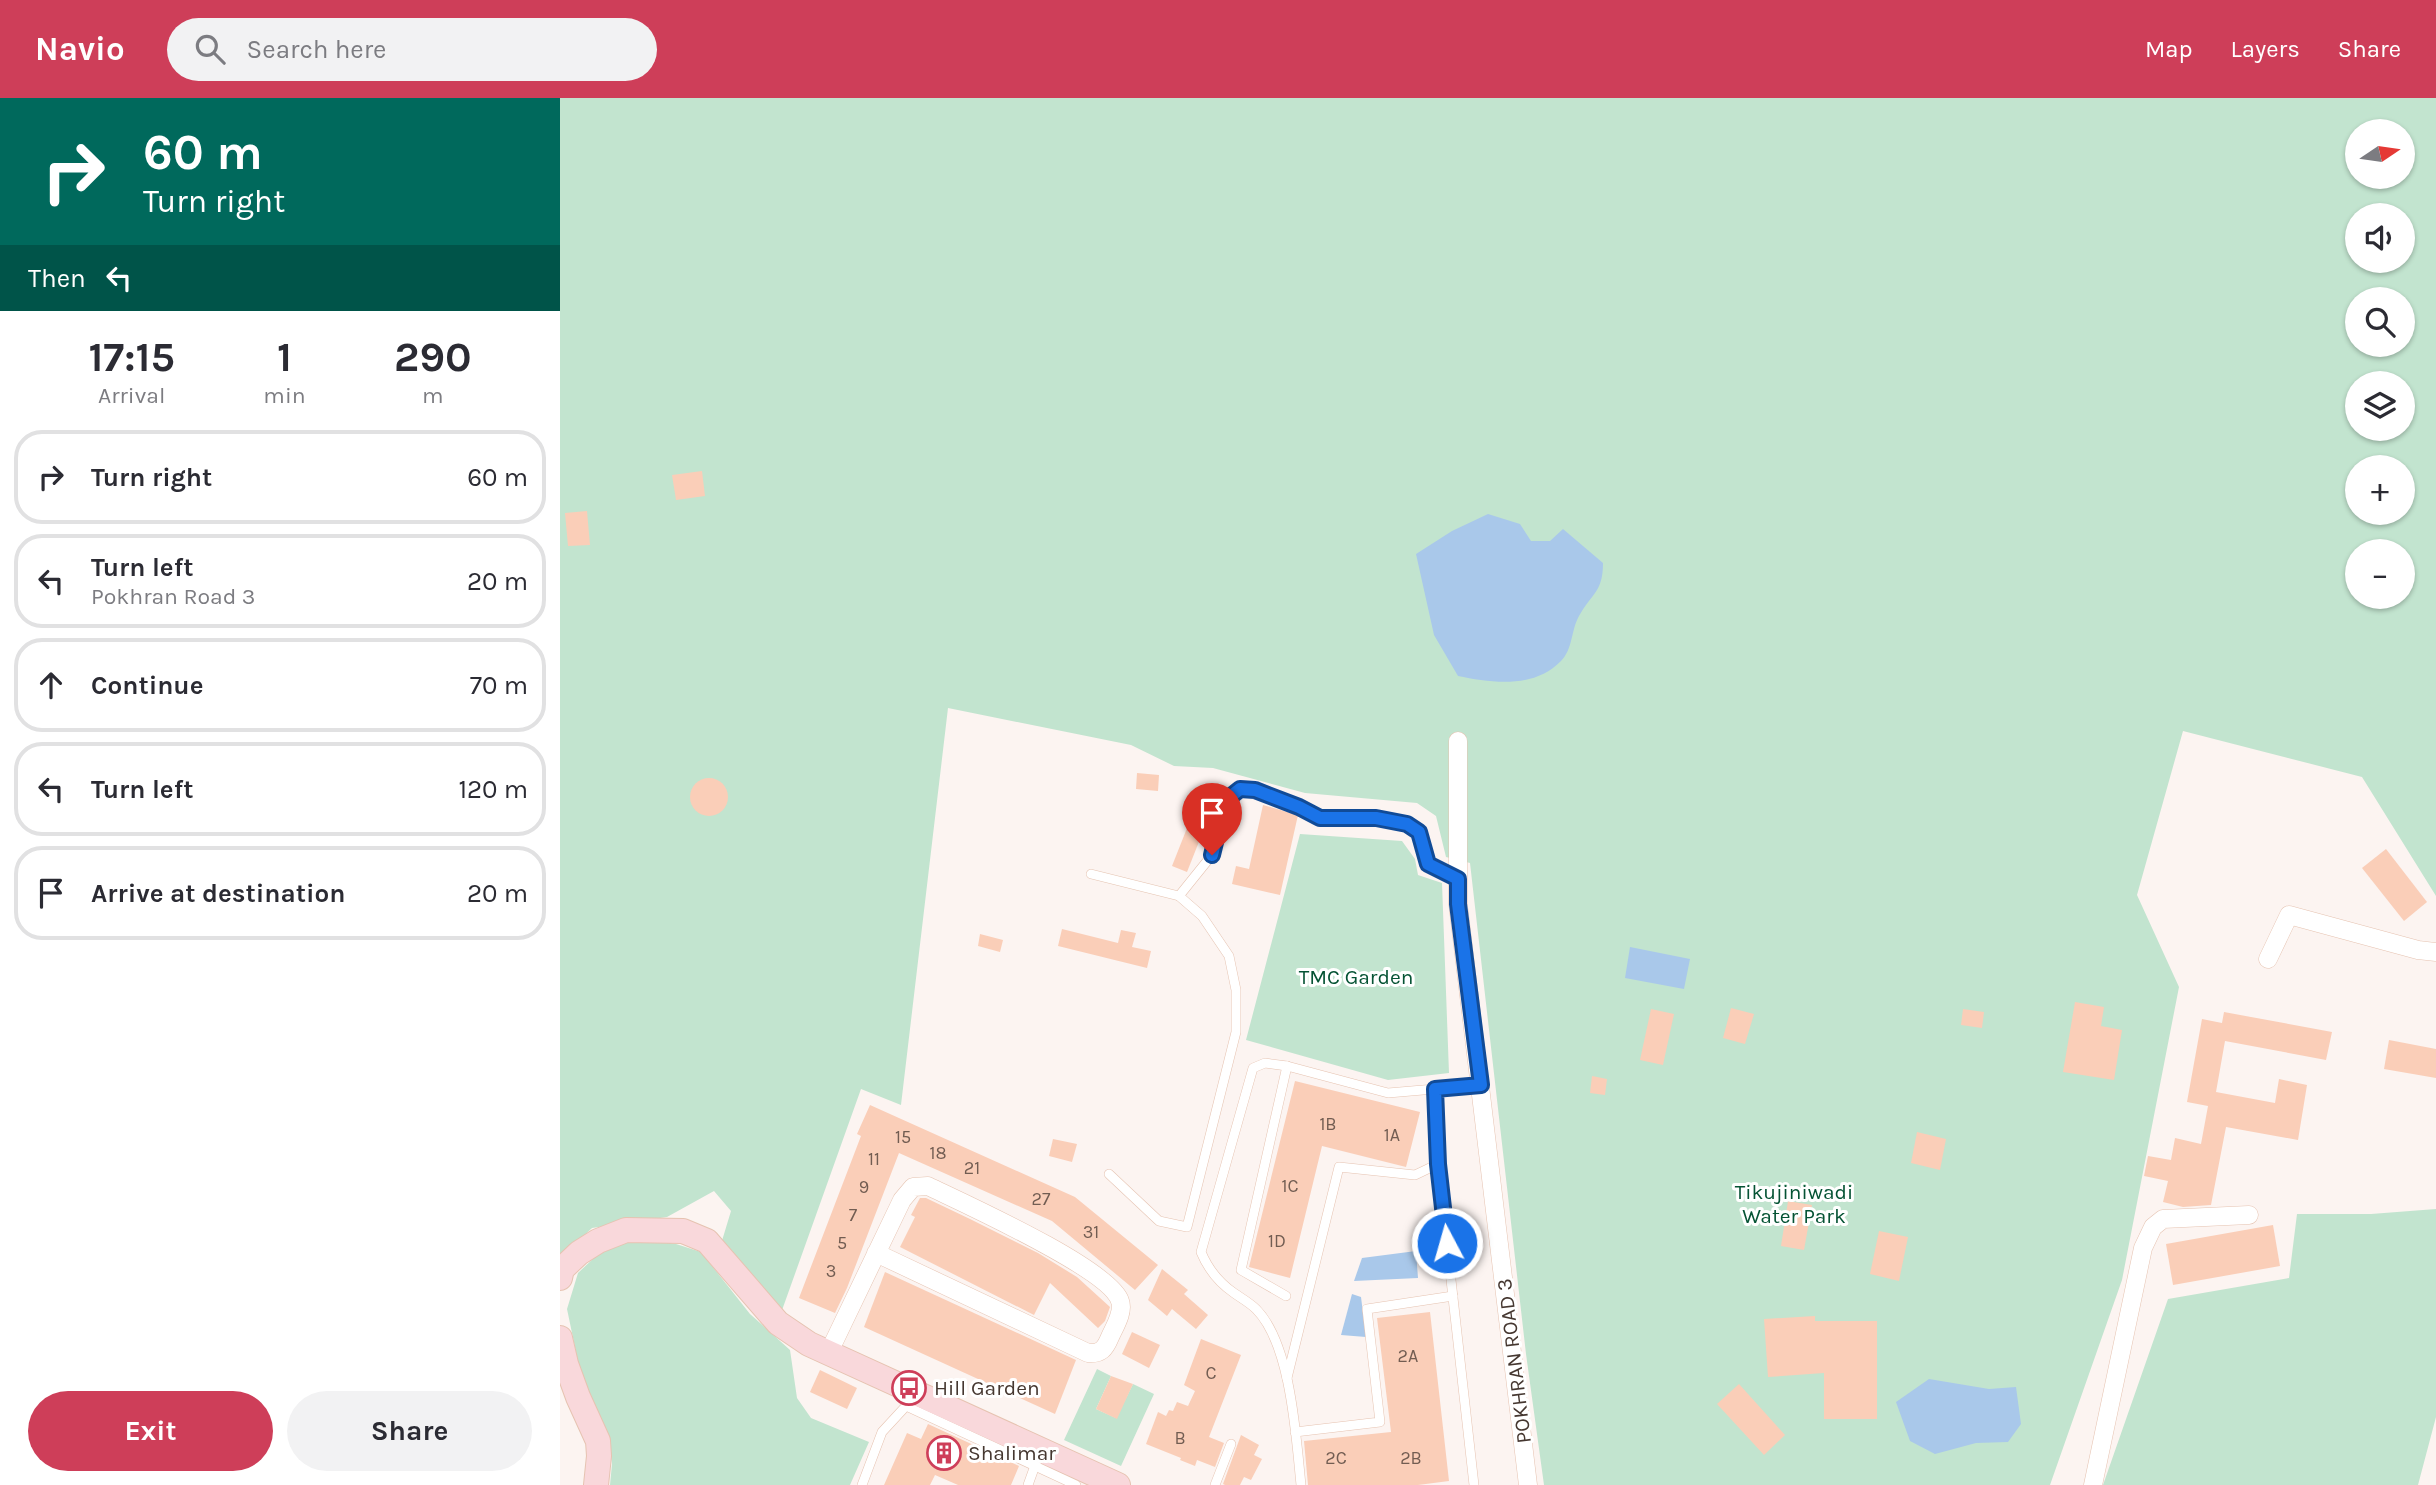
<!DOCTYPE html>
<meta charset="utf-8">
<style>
:root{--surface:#fff;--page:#f2f2f3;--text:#2b2b33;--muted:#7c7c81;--line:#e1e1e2;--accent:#ce3e59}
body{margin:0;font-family:Karla,sans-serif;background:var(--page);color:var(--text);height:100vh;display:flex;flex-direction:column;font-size:26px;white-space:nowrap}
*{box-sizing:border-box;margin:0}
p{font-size:23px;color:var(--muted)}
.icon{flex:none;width:38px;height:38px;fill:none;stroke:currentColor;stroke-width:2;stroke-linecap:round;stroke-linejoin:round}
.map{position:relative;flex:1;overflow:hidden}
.details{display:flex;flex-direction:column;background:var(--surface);width:560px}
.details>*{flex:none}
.banner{background:#00695c;color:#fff;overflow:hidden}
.needle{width:46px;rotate:77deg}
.tools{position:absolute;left:1785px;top:21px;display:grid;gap:14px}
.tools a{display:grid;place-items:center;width:70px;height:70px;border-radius:50%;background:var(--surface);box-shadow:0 2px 5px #0004;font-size:35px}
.pin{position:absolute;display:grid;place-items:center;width:60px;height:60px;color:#fff;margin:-72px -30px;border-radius:50% 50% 50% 0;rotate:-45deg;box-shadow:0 0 7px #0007}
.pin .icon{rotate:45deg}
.me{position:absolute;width:77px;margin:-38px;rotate:354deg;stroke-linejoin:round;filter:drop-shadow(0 0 5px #0008)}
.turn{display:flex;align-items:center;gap:24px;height:147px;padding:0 28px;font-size:32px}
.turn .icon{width:91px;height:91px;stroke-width:2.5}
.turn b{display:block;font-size:49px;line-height:60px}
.then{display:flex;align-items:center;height:66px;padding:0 28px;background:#0003;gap:14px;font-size:26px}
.eta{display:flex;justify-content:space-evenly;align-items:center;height:119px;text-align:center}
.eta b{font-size:42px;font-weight:700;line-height:49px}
.primary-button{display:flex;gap:14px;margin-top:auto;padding:14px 28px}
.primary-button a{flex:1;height:80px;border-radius:42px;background:var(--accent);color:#fff;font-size:28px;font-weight:700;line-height:80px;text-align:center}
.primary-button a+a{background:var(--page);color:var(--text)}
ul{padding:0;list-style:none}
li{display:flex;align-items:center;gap:21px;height:94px;margin:0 14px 10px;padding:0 14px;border:4px solid var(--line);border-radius:28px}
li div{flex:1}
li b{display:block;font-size:26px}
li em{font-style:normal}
header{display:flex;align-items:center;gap:42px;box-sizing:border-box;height:98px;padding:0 35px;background:var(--accent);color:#fff}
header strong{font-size:33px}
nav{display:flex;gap:38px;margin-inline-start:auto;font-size:24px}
.search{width:490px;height:63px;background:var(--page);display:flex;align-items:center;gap:18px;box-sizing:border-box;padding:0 24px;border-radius:38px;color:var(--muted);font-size:26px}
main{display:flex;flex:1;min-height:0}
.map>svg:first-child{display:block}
.green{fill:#c2e4cf;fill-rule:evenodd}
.water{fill:#a9c8ea}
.building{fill:#faceb8}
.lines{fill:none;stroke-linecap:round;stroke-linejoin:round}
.lane-casing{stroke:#e6c3b1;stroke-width:10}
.street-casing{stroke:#e6c3b1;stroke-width:19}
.secondary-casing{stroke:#e6c3b1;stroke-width:26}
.lane{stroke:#fff;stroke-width:9}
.street{stroke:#fff;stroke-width:18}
.secondary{stroke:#f9d8db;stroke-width:24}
.route-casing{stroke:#114b97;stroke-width:18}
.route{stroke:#1a73e8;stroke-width:12}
.labels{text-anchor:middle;stroke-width:6;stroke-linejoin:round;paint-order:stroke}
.number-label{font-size:18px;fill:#725d52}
.park-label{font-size:21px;fill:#055334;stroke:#fff}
.street-label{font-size:21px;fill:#453730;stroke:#fff}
.poi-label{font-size:21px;fill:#453730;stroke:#fff;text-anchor:start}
</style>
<header>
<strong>Navio</strong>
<div class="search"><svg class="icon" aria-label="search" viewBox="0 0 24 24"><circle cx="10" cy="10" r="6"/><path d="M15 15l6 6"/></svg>Search here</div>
<nav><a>Map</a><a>Layers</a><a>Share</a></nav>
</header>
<main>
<section class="details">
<div class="banner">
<div class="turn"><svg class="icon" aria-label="right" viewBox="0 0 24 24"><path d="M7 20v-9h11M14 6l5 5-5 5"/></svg><div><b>60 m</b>Turn right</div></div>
<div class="then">Then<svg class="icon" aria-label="left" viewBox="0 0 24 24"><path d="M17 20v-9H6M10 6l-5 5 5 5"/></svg></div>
</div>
<div class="eta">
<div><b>17:15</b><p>Arrival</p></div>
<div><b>1</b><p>min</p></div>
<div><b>290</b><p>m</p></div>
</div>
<ul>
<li><svg class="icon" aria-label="right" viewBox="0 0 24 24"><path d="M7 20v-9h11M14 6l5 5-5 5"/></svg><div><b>Turn right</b></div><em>60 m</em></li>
<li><svg class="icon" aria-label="left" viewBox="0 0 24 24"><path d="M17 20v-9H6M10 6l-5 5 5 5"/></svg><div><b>Turn left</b><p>Pokhran Road 3</p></div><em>20 m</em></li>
<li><svg class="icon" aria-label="ahead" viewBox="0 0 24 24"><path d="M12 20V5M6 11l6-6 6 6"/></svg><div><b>Continue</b></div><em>70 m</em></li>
<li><svg class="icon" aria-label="left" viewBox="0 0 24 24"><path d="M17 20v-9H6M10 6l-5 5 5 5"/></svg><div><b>Turn left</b></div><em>120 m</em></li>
<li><svg class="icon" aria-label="arrive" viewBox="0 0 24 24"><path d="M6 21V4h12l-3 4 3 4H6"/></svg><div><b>Arrive at destination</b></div><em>20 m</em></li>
</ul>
<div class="primary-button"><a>Exit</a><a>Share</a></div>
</section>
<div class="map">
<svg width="1876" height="1387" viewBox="0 0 1876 1387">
<rect width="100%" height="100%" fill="#fcf4f1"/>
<g class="green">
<path d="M0,0H1876V798L1802,679L1623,633L1577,797L1619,889L1562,1182L1490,1387H984L966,1256L910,765L886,759L876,718L857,705L745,695L653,670L614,668L571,647L388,610L341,1007L301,991L221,1215L161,1146L171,1113L154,1093L107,1119L32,1130L0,1160ZM1797,33H1843V79H1797ZM1797,117H1843V163H1797ZM1797,201H1843V247H1797ZM1797,285H1843V331H1797ZM1797,369H1843V415H1797ZM1797,453H1843V499H1797Z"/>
<polygon points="740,736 842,743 855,761 858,777 882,785 889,975 828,982 686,942"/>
<polygon points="1876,1111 1876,1319 1858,1387 1543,1387 1608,1201 1729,1180 1737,1116 1811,1116"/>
<polygon points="92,1142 116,1146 141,1154 190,1216 230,1252 237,1300 251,1320 309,1344 290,1387 50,1387 52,1366 49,1340 21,1278 7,1211 18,1175 36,1158 65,1143"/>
<polygon points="537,1271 551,1278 536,1311 556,1320 573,1286 594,1296 561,1368 504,1342"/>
</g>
<g class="water">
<path d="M928,416L960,426L971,443H990L1003,431L1043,465C1043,494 1032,495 1019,518C1011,532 1013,551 1001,563C974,591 932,585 898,578L874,537L856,456L892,433Z"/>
<polygon points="1070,849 1130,861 1124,891 1065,880"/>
<polygon points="856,1153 858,1180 794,1183 802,1160"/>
<polygon points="792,1196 801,1199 806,1239 781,1237"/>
<polygon points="1369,1281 1429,1291 1456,1289 1461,1326 1448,1344 1416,1345 1375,1356 1350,1343 1336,1304"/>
</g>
<g class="building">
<polygon points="142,373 145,398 116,402 112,377"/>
<polygon points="27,413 30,447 8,448 5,415"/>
<polygon points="577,675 599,677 598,693 576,691"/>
<circle cx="149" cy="699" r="19"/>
<polygon points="703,707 738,717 720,797 672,786 676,768 689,771"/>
<polygon points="631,720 646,726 627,774 612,768"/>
<polygon points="1826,751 1867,804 1844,823 1802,770"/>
<polygon points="502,831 558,845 561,832 576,835 572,849 591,853 587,870 498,848"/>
<polygon points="420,836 443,842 440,854 418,848"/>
<polygon points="1515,904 1544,909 1541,928 1562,932 1554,982 1503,974"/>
<polygon points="1171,910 1194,916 1185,946 1163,940"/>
<polygon points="1091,911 1114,916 1103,967 1080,962"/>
<polygon points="1403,911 1424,914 1422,930 1401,927"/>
<polygon points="1664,914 1772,934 1766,962 1665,943 1656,994 1715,1005 1719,981 1747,987 1738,1042 1666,1029 1651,1107 1623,1109 1603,1104 1608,1083 1584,1078 1588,1058 1611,1062 1615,1040 1641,1046 1648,1008 1627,1004 1642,921 1662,925"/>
<polygon points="1829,942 1876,951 1876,980 1824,971"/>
<polygon points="1032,978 1047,981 1045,997 1030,995"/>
<polygon points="735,983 860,1014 846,1069 762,1048 730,1180 689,1169"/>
<polygon points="310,1007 515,1099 598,1167 575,1192 492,1123 339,1055 287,1190 275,1215 239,1200 301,1038 297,1036"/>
<polygon points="1357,1034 1386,1041 1380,1072 1351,1065"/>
<polygon points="493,1041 517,1046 512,1064 489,1058"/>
<polygon points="360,1100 366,1100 410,1121 478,1155 517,1179 550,1209 545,1223 538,1230 490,1185 474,1217 340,1149 355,1119 351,1117"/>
<polygon points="1228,1103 1252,1107 1244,1152 1221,1148"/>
<polygon points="1713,1127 1720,1168 1613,1187 1606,1146"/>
<polygon points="1319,1133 1348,1139 1339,1183 1310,1176"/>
<polygon points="602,1171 628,1192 624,1196 648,1217 636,1231 612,1211 607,1218 588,1202"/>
<polygon points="325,1174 516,1262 495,1316 304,1229"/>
<polygon points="870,1214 889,1383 858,1387 748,1387 744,1343 831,1334 817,1220"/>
<polygon points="1255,1218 1255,1223 1317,1223 1317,1321 1264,1321 1264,1275 1208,1279 1204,1221"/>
<polygon points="572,1234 600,1247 589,1270 562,1256"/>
<polygon points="641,1241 681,1257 649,1339 664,1345 655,1369 637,1362 635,1368 620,1362 621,1360 586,1346 598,1314 606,1318 609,1312 613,1313 617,1304 628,1308 635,1293 624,1287"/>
<polygon points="260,1272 297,1290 287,1311 250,1294"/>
<polygon points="551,1278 573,1286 557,1321 536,1311"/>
<polygon points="1179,1286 1225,1337 1204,1357 1157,1306"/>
<polygon points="368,1326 459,1368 451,1387 398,1387 375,1377 370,1387 324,1387 347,1335 361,1341"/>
<polygon points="681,1337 699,1347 694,1357 702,1361 691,1382 684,1379 680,1387 665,1387 663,1386"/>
</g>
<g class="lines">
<g class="lane-casing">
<g id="lane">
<polyline points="531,776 619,798 652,757 665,703 680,691 695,692 739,709 760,720 816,720 847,726 859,734 868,766 898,781"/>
<polyline points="878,1066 914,1387"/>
<polyline points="549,1076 599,1123 627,1129 676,934 676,892 669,858 642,818 619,798"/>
<polyline points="726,1198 681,1172 727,968"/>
<polyline points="727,1280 779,1069 855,1077 878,1066 875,991"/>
<polyline points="735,1334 820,1324 807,1211 893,1198"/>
<polyline points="302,1387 322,1334 346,1308 516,1387"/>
<polyline points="468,1387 477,1362"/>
<polyline points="655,1387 671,1346"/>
<path d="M741,1387C736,1339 731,1246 696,1211C690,1205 681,1200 674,1195C658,1184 648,1171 641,1154L693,970L705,965L727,968L828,995L921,987"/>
</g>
</g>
<g class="street-casing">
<g id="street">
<polyline points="898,643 898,806 968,1387"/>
<polyline points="1708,861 1729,817 1858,852 1876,854"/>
<path d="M269,1254L342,1102L353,1089L368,1088C403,1105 550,1171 560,1203C564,1214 555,1228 550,1239C545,1251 541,1256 528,1255L316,1155"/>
<polyline points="1533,1387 1583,1150 1593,1129 1603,1121 1689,1117"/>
</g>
</g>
<g class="secondary-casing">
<g id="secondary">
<polyline points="0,1180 2,1171 19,1155 38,1143 66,1132 123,1133 147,1143 218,1225 249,1246 558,1387"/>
<polyline points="0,1240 6,1266 18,1299 38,1343 39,1358 36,1387"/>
</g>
</g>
<use href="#lane" class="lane"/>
<use href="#street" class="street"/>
<use href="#secondary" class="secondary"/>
</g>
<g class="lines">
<g class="route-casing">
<polyline id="route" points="652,757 665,703 680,691 695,692 739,709 760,720 816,720 847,726 859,734 868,766 898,781 898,806 921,987 875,991 878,1066 887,1145"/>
</g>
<use href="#route" class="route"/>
</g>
<defs>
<g id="bus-ring" transform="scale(1.75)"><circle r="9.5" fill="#fff" stroke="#ce3e59" stroke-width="1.5"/><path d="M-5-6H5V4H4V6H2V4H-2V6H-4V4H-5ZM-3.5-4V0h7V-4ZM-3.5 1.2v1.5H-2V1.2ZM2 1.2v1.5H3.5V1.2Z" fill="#ce3e59"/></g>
<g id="building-ring" transform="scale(1.75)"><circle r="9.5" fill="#fff" stroke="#ce3e59" stroke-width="1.5"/><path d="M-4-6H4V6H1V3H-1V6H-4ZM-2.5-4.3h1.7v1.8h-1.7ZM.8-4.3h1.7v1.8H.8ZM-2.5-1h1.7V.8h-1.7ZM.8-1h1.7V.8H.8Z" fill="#ce3e59"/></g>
</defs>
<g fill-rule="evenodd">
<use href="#bus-ring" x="349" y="1290"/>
<use href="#building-ring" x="384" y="1355"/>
</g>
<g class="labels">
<g class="number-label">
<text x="768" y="1032">1B</text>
<text x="832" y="1043">1A</text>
<text x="343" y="1045">15</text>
<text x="378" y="1061">18</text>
<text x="314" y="1067">11</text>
<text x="412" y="1076">21</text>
<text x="730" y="1094">1C</text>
<text x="304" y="1095">9</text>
<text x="481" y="1107">27</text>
<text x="293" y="1123">7</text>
<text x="531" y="1140">31</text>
<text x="717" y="1149">1D</text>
<text x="282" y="1151">5</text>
<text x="271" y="1179">3</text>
<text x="848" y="1264">2A</text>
<text x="651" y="1281">C</text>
<text x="620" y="1346">B</text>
<text x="776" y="1366">2C</text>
<text x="851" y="1366">2B</text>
</g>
<g class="park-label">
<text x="796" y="886">TMC Garden</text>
<text x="1234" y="1101">Tikujiniwadi<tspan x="1234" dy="24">Water Park</tspan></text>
</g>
<g class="street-label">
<text transform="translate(954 1263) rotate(-97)" y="7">POKHRAN ROAD 3</text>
</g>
<g class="poi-label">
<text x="374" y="1297">Hill Garden</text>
<text x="408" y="1362">Shalimar</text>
</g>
</g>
</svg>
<div class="tools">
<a><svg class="needle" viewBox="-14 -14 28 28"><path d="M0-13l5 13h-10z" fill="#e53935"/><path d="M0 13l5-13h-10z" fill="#7c7c81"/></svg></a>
<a><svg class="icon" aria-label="sound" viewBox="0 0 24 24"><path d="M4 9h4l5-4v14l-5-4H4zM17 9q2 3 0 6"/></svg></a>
<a><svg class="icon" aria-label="search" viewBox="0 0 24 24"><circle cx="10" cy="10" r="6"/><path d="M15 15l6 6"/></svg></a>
<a><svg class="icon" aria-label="layers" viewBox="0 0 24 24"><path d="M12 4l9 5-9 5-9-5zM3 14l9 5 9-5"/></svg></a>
<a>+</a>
<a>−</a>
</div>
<div class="pin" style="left:652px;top:757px;background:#d93025"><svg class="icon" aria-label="arrive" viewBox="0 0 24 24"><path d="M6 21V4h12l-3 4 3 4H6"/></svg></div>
<svg class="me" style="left:887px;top:1145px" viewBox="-20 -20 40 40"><circle r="17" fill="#1a73e8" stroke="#fff" stroke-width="3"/><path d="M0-11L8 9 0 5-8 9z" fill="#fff"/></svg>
</div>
</main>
